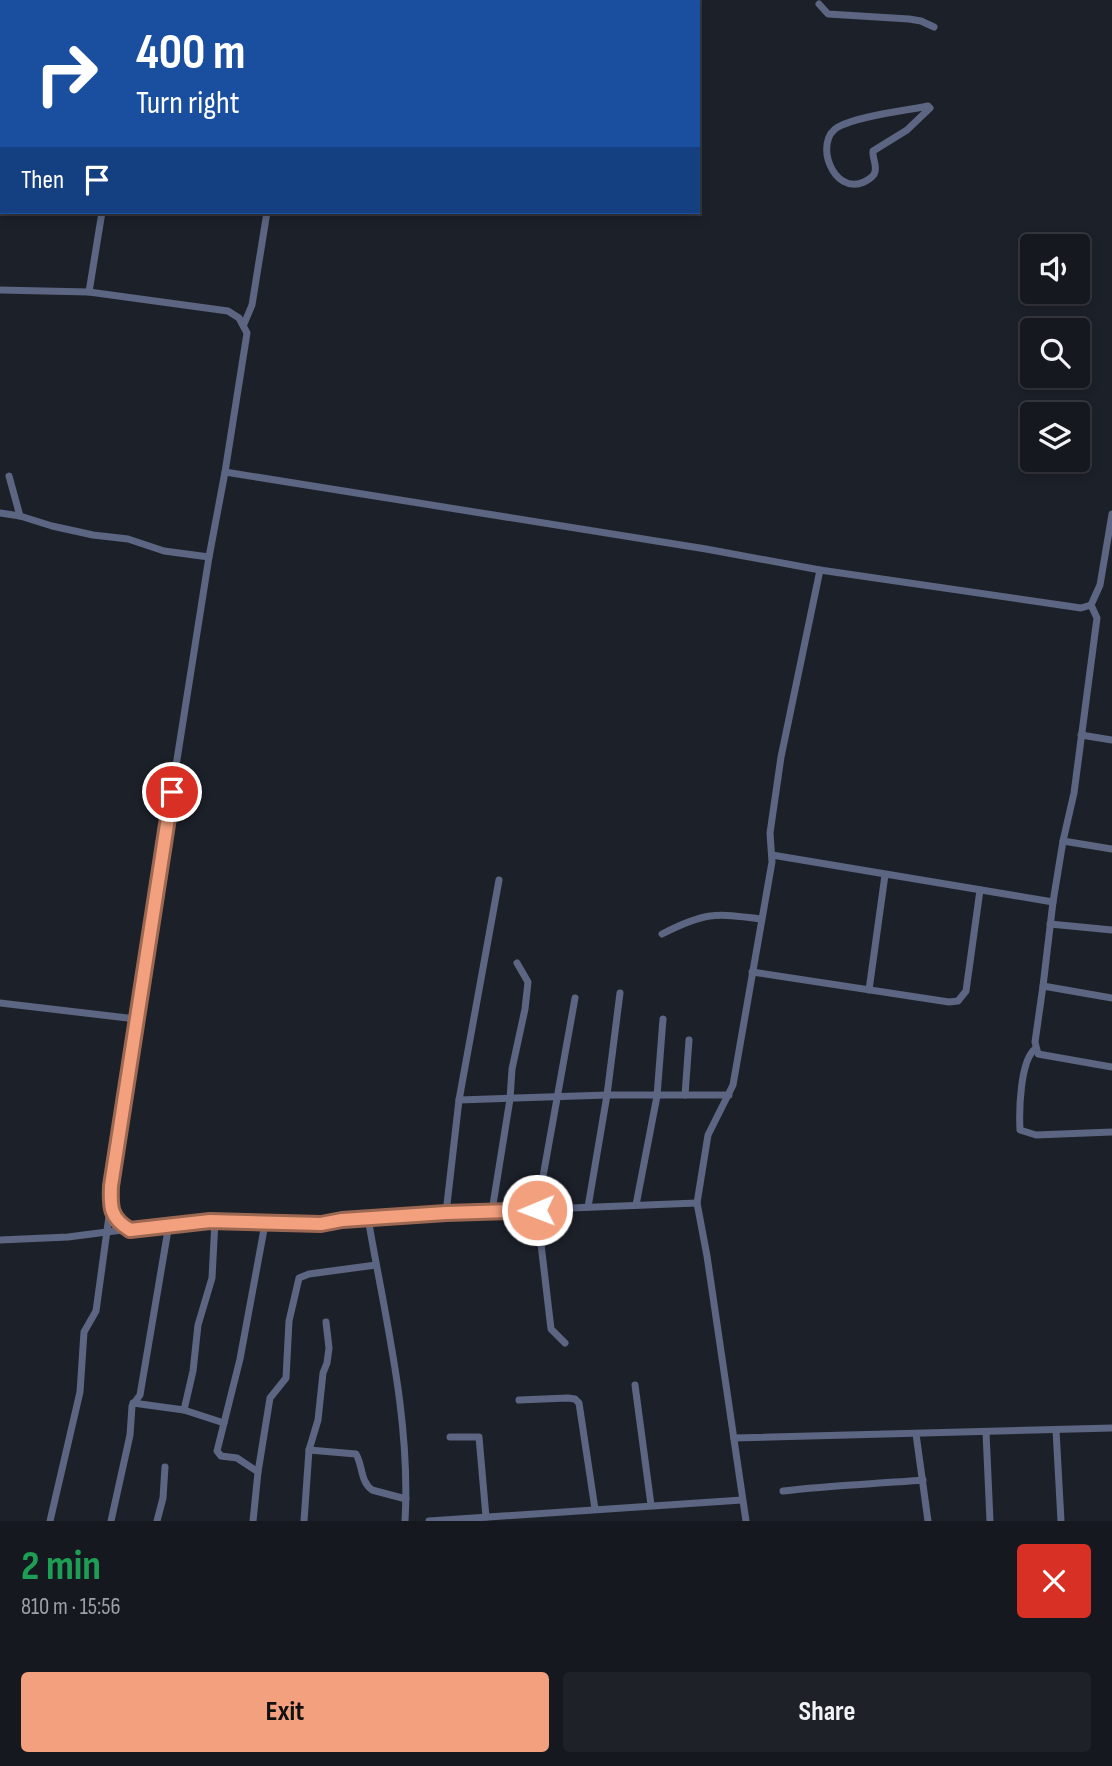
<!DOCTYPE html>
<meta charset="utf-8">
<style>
:root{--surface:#15181f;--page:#1e2128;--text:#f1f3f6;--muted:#9da0a4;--line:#34373d;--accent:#f2a07e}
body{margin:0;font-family:"Sofia Sans Condensed",sans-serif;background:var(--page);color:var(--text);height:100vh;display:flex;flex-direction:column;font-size:26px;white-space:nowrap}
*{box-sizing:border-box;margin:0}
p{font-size:23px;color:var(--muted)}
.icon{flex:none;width:38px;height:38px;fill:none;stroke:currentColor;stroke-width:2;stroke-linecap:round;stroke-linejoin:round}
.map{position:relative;height:1521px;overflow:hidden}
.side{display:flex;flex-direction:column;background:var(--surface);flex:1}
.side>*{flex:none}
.guide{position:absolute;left:0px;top:0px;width:700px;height:214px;box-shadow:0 4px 10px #0003,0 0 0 2px var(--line);background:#1a4fa0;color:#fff;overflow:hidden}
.tools{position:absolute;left:1020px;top:234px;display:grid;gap:14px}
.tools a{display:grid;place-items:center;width:70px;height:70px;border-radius:7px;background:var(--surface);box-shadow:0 4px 10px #0003,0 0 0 2px var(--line);font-size:35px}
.pin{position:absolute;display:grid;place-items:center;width:60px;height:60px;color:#fff;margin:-30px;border:4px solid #fff;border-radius:50%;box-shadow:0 2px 7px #0007}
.me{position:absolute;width:77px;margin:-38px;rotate:269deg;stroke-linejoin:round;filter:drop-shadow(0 0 5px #0008)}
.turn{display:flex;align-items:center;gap:24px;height:147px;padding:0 21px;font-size:32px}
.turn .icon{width:91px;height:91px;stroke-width:2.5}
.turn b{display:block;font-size:49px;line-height:60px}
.then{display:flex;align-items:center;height:66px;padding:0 21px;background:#0003;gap:14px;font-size:26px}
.round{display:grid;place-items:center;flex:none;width:74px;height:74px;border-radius:7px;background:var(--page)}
.summary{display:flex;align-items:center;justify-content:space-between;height:119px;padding:0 21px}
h1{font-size:42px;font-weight:700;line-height:52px;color:#1e9e55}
.action{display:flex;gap:14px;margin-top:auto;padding:14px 21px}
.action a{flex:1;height:80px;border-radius:7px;background:var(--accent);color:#111;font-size:28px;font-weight:700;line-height:80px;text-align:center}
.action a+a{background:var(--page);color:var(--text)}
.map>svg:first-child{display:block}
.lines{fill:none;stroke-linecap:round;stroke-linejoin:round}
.street{stroke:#5c6581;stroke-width:7}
.route-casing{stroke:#9d6852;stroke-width:18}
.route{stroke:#f2a07e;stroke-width:12}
</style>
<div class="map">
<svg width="1112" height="1521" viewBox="0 0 1112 1521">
<rect width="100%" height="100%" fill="#1c2029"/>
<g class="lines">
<g class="street">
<polyline points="303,2 303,0"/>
<polyline points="819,4 828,14 909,19 921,21 934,27"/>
<path d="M928,106C904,111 858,116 838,127C813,141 833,196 864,182C868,180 874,177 875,172C877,165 872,157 873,151L907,130L930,108"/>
<polyline points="0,290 89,292 228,311 239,318 247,333 225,472 706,549 820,570 1081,608 1091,605 1100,585 1112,514"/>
<polyline points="89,292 102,212"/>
<polyline points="244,324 252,305 267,212"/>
<polyline points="9,476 20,516"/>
<polyline points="0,513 20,516 52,526 93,535 128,539 164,551 209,557"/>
<polyline points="1081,735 1112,740"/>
<polyline points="1063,841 1112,849"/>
<polyline points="772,855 1053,902 1063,841 1074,793 1095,633 1097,618 1091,605"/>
<polyline points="1053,902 1043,986 1112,998"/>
<polyline points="1050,924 1112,930"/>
<path d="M662,934C705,912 714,913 761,919"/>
<polyline points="752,972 949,1002 958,1001 966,991 980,890"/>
<polyline points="1043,986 1035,1042 1038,1054 1112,1067"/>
<polyline points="869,990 885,875"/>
<polyline points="0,1003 136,1019"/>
<path d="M1035,1049C1020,1061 1019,1111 1020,1130L1036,1135L1112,1132"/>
<polyline points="685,1095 689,1040"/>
<polyline points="459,1100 607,1095 729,1095"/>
<polyline points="636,1205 657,1096 663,1019"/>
<polyline points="588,1207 607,1095 620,993"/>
<polyline points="110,1208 121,1224 129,1229"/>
<polyline points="492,1211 510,1099 512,1069 525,1009 528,982 517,963"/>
<polyline points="446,1213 459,1100 499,880"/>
<path d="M368,1218C385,1318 411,1419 405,1521"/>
<polyline points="0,1240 68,1237 169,1224 210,1221 321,1224 342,1220 446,1213 697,1203"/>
<polyline points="565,1343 551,1329 537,1210 575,998"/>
<polyline points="635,1385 651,1505"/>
<polyline points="519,1400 568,1398 575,1399 579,1403 595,1509"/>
<polyline points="133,1403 184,1410 224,1423"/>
<polyline points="184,1410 193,1371 198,1325 212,1278 215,1221"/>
<polyline points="1056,1430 1061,1521"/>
<polyline points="986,1432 990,1521"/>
<polyline points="916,1434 928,1521"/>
<polyline points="450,1437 479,1437 486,1517"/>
<polyline points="734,1438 1112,1428"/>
<path d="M309,1450L356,1454C363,1466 360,1481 372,1490L406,1499"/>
<polyline points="258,1472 270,1398 286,1378 289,1321 299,1278 309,1274 376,1265"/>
<path d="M783,1491C830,1485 876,1484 923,1480"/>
<polyline points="50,1521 80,1392 84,1332 96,1311 136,1019 209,557 225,472"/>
<polyline points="111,1521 130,1435 132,1406 140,1395 169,1224"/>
<polyline points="157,1521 163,1498 165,1467"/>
<polyline points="253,1521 258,1472 237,1458 221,1456 217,1451 240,1359 265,1224"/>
<polyline points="304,1521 309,1450 318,1420 323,1373 327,1363 329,1348 326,1322"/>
<polyline points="429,1521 742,1500"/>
<polyline points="746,1521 707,1256 697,1203 708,1135 733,1085 772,862 770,833 781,757 820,570"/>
</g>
</g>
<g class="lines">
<g class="route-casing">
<path id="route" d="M172,792L111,1186C110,1207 110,1218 130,1230L210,1221L321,1224L342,1220L446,1213L537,1210"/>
</g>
<use href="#route" class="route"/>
</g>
</svg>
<div class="tools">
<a><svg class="icon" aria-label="sound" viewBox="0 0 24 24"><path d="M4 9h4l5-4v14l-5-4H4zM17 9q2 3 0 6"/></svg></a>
<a><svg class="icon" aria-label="search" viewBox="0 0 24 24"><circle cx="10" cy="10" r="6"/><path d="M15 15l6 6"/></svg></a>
<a><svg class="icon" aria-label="layers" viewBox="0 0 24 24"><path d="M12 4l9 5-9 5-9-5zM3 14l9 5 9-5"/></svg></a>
</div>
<div class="pin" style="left:172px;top:792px;background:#d93025"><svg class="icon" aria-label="arrive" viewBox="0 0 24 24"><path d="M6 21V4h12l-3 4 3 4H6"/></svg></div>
<svg class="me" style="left:537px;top:1210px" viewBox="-20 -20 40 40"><circle r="17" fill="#f2a07e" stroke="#fff" stroke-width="3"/><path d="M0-11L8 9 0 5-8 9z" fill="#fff"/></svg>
<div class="guide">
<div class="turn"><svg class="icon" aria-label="right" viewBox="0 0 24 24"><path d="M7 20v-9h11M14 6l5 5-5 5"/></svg><div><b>400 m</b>Turn right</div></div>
<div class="then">Then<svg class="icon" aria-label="arrive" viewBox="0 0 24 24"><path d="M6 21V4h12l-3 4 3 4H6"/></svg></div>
</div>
</div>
<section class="side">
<div class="summary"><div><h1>2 min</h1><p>810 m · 15:56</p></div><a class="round" style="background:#d93025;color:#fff"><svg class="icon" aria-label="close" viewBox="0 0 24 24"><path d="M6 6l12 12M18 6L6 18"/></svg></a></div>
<div class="action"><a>Exit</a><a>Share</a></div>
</section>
